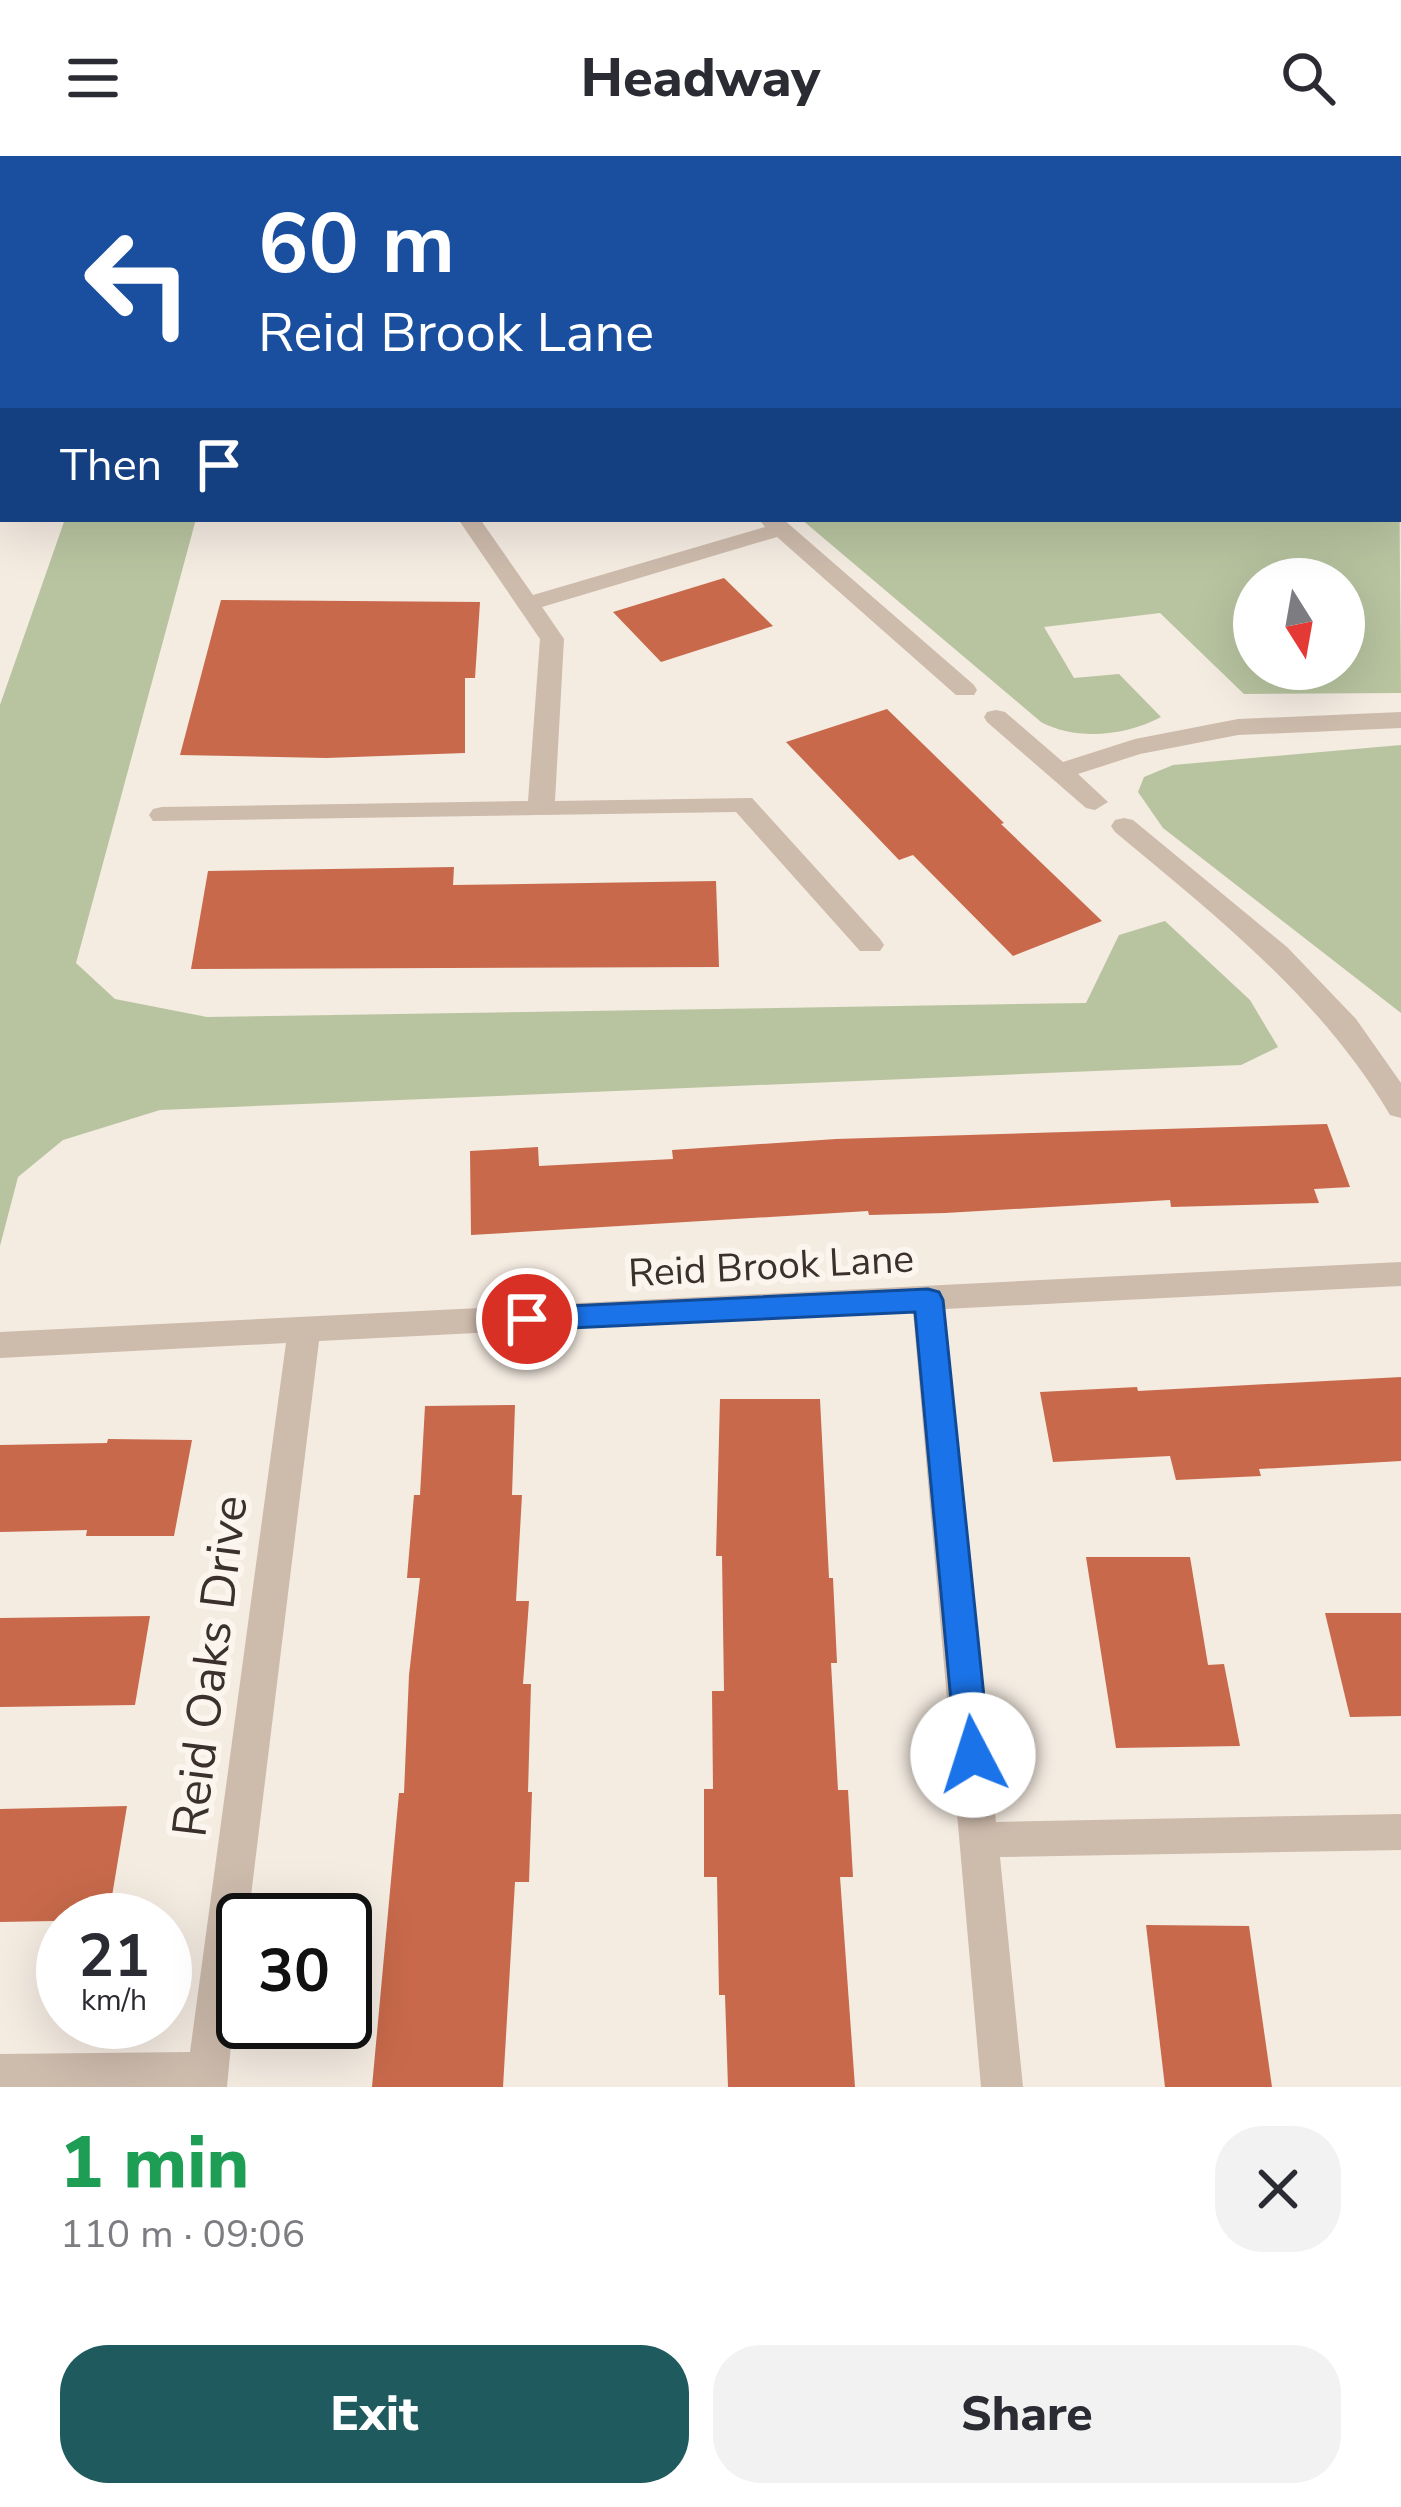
<!DOCTYPE html>
<meta charset="utf-8">
<style>
:root{--surface:#fff;--page:#f2f2f3;--text:#2b2b33;--muted:#7c7c81;--accent:#1f5a5e}
body{margin:0;font-family:"Nunito Sans",sans-serif;background:var(--page);color:var(--text);height:100vh;display:flex;flex-direction:column;font-size:45px;white-space:nowrap}
*{box-sizing:border-box;margin:0}
p{font-size:39px;color:var(--muted)}
.icon{flex:none;width:66px;height:66px;fill:none;stroke:currentColor;stroke-width:2;stroke-linecap:round;stroke-linejoin:round}
.map{position:relative;height:1931px;overflow:hidden}
.side{display:flex;flex-direction:column;background:var(--surface);flex:1}
.side>*{flex:none}
.guide{position:absolute;left:0px;top:0px;width:1401px;height:366px;box-shadow:0 12px 48px #0002;background:#1a4fa0;color:#fff;overflow:hidden}
.needle{width:78px;rotate:169deg}
.buttons{position:absolute;left:1233px;top:402px;display:grid;gap:24px}
.buttons a{display:grid;place-items:center;width:132px;height:132px;border-radius:50%;background:var(--surface);box-shadow:0 12px 48px #0002;font-size:60px}
.speed{position:absolute;left:36px;top:1737px;display:flex;gap:24px;font-size:60px;font-weight:700;text-align:center}
.speed>*{display:grid;place-content:center;width:156px;height:156px;border-radius:50%;background:var(--surface);box-shadow:0 12px 48px #0002;line-height:1}
.speed small{font-size:30px;font-weight:400}
.speed .limit{border:6px solid #111;border-radius:18px;background:#fff;color:#111}
.pin{position:absolute;display:grid;place-items:center;width:102px;height:102px;color:#fff;margin:-51px;border:6px solid #fff;border-radius:50%;box-shadow:0 3px 12px #0007}
.me{position:absolute;width:132px;margin:-66px;rotate:355deg;stroke-linejoin:round;filter:drop-shadow(0 0 9px #0008)}
.turn{display:flex;align-items:center;gap:42px;height:252px;padding:0 60px;font-size:54px}
.turn .icon{width:156px;height:156px;stroke-width:2.5}
.turn b{display:block;font-size:84px;line-height:102px}
.then{display:flex;align-items:center;height:114px;padding:0 60px;background:#0003;gap:24px;font-size:45px}
.round{display:grid;place-items:center;flex:none;width:126px;height:126px;border-radius:48px;background:var(--page)}
.overview{display:flex;align-items:center;justify-content:space-between;height:204px;padding:0 60px}
h1{font-size:72px;font-weight:800;line-height:90px;color:#1e9e55}
.action{display:flex;gap:24px;margin-top:auto;padding:24px 60px}
.action a{flex:1;height:138px;border-radius:48px;background:var(--accent);color:#fff;font-size:48px;font-weight:800;line-height:138px;text-align:center}
.action a+a{background:var(--page);color:var(--text)}
header{display:flex;justify-content:space-between;align-items:center;height:156px;padding:0 60px;background:var(--surface);font-size:54px;font-weight:800}
.map>svg:first-child{display:block}
.green{fill:#b8c4a0;fill-rule:evenodd}
.lines{fill:none;stroke-linecap:round;stroke-linejoin:round}
.stream{fill:#7fb0b2;fill-rule:evenodd}
.building{fill:#c8694b}
.service{fill:#cdbbac;fill-rule:evenodd}
.minor{fill:#cdbbac;fill-rule:evenodd}
.route{fill:#1a73e8;stroke:#114b97;stroke-width:3}
.labels{text-anchor:middle;stroke-width:12;stroke-linejoin:round;paint-order:stroke}
.street-label{font-size:39px;fill:#3b302b;stroke:#fbf5ee}
.near-street-label{font-size:48px;fill:#3b302b;stroke:#fbf5ee}
</style>
<header><svg class="icon" aria-label="menu" viewBox="0 0 24 24"><path d="M4 6h16M4 12h16M4 18h16"/></svg>Headway<svg class="icon" aria-label="search" viewBox="0 0 24 24"><circle cx="10" cy="10" r="6"/><path d="M15 15l6 6"/></svg></header>
<div class="map">
<svg width="1401" height="1931" viewBox="0 0 1401 1931">
<rect width="100%" height="100%" fill="#f4ebe1"/>
<g class="green">
<path d="M1398,168L1401,537L1244,538L1160,457L1044,471L1074,522L1119,518L1161,561C1126,580 1076,585 1041,566L801,363H1398ZM1344,423V513H1254V423Z"/>
<polygon points="65,363 196,363 76,807 115,843 207,861 1086,847 1119,779 1165,765 1250,844 1278,891 1241,909 160,954 63,984 18,1021 0,1090 0,549"/>
<polygon points="1401,589 1401,857 1163,672 1138,636 1144,621 1173,609"/>
</g>
<g class="lines">
<rect class="stream" x="1398" y="205" width="3" height="6"/>
</g>
<g class="building">
<polygon points="724,422 773,470 661,506 613,456"/>
<polygon points="221,444 480,446 475,522 465,522 465,597 326,602 180,599"/>
<polygon points="887,553 1004,667 1001,668 1102,765 1013,800 913,699 899,704 786,586"/>
<polygon points="454,711 453,729 716,725 719,811 191,813 208,715"/>
<polygon points="1327,968 1350,1031 1314,1033 1319,1047 1171,1051 1170,1044 945,1057 869,1059 868,1055 471,1079 470,995 538,991 539,1010 673,1003 672,994 836,983"/>
<polygon points="1401,1221 1401,1305 1259,1313 1261,1320 1176,1324 1170,1300 1053,1306 1040,1236 1137,1231 1138,1235"/>
<polygon points="720,1243 820,1243 829,1422 833,1422 837,1507 831,1507 838,1634 848,1634 853,1721 840,1721 855,1931 728,1931 725,1839 719,1839 717,1721 704,1721 704,1633 713,1633 712,1535 724,1535 722,1400 716,1400"/>
<polygon points="515,1249 512,1339 522,1339 516,1445 529,1445 523,1528 531,1528 528,1636 532,1636 529,1726 515,1726 503,1931 372,1931 399,1637 404,1637 409,1519 420,1422 407,1422 414,1339 420,1339 425,1250"/>
<polygon points="108,1283 192,1284 174,1380 86,1380 87,1374 0,1376 0,1289 107,1287"/>
<polygon points="1086,1401 1190,1401 1208,1509 1224,1508 1240,1590 1116,1592"/>
<polygon points="1325,1457 1401,1457 1401,1560 1350,1561"/>
<polygon points="150,1460 135,1549 0,1551 0,1462"/>
<polygon points="127,1650 108,1764 0,1766 0,1653"/>
<polygon points="1146,1769 1249,1770 1272,1931 1165,1931"/>
</g>
<g class="lines">
<g class="service">
<polygon points="122,0 134,0 133,3 121,3"/>
<rect x="0" y="257" width="3" height="14"/>
</g>
<g class="minor">
<polygon points="652,0 673,0 650,3"/>
<polygon points="784,0 806,0 782,3"/>
<polygon points="1198,0 1223,0 1225,3 1200,3"/>
<polygon points="1398,59 1401,60 1401,72 1398,71"/>
<polygon points="458,363 480,363 533,439 765,371 759,363 783,363 974,529 977,534 974,539 956,539 777,381 542,451 564,483 555,645 752,642 880,783 884,789 880,795 860,795 736,656 153,665 149,659 153,653 162,651 528,645 540,483"/>
<polygon points="996,554 1005,556 1063,606 1135,583 1238,563 1401,556 1401,572 1238,579 1140,598 1078,618 1108,646 1095,654 1086,652 987,566 984,561 987,556"/>
<path d="M1124,662L1133,664L1287,791L1356,863L1401,927V962L1390,959C1321,842 1218,762 1115,676L1111,670L1115,664Z"/>
<polygon points="1401,1106 1401,1130 945,1153 996,1666 1401,1658 1401,1694 1000,1701 1023,1931 981,1931 913,1155 319,1185 248,1764 243,1764 227,1931 0,1931 0,1898 190,1896 286,1187 0,1202 0,1176"/>
</g>
</g>
<polygon class="route" points="928,1133 939,1136 943,1144 990,1599 985,1610 973,1615 961,1610 956,1599 915,1156 527,1174 517,1171 512,1163 517,1155 527,1152"/>
<g class="labels">
<g class="street-label">
<text transform="translate(771 1109) rotate(-3)" y="14">Reid Brook Lane</text>
</g>
<g class="near-street-label">
<text transform="translate(209 1510) rotate(-83)" y="17">Reid Oaks Drive</text>
</g>
</g>
</svg>
<div class="buttons">
<a><svg class="needle" viewBox="-14 -14 28 28"><path d="M0-13l5 13h-10z" fill="#e53935"/><path d="M0 13l5-13h-10z" fill="#7c7c81"/></svg></a>
</div>
<div class="speed"><div>21<small>km/h</small></div><div class="limit">30</div></div>
<div class="pin" style="left:527px;top:1163px;background:#d93025"><svg class="icon" aria-label="arrive" viewBox="0 0 24 24"><path d="M6 21V4h12l-3 4 3 4H6"/></svg></div>
<svg class="me" style="left:973px;top:1599px" viewBox="-20 -20 40 40"><circle r="19" fill="#fff"/><path d="M0-13L10 11 0 6-10 11z" fill="#1a73e8"/></svg>
<div class="guide">
<div class="turn"><svg class="icon" aria-label="left" viewBox="0 0 24 24"><path d="M17 20v-9H6M10 6l-5 5 5 5"/></svg><div><b>60 m</b>Reid Brook Lane</div></div>
<div class="then">Then<svg class="icon" aria-label="arrive" viewBox="0 0 24 24"><path d="M6 21V4h12l-3 4 3 4H6"/></svg></div>
</div>
</div>
<section class="side">
<div class="overview"><div><h1>1 min</h1><p>110 m · 09:06</p></div><a class="round"><svg class="icon" aria-label="close" viewBox="0 0 24 24"><path d="M6 6l12 12M18 6L6 18"/></svg></a></div>
<div class="action"><a>Exit</a><a>Share</a></div>
</section>
